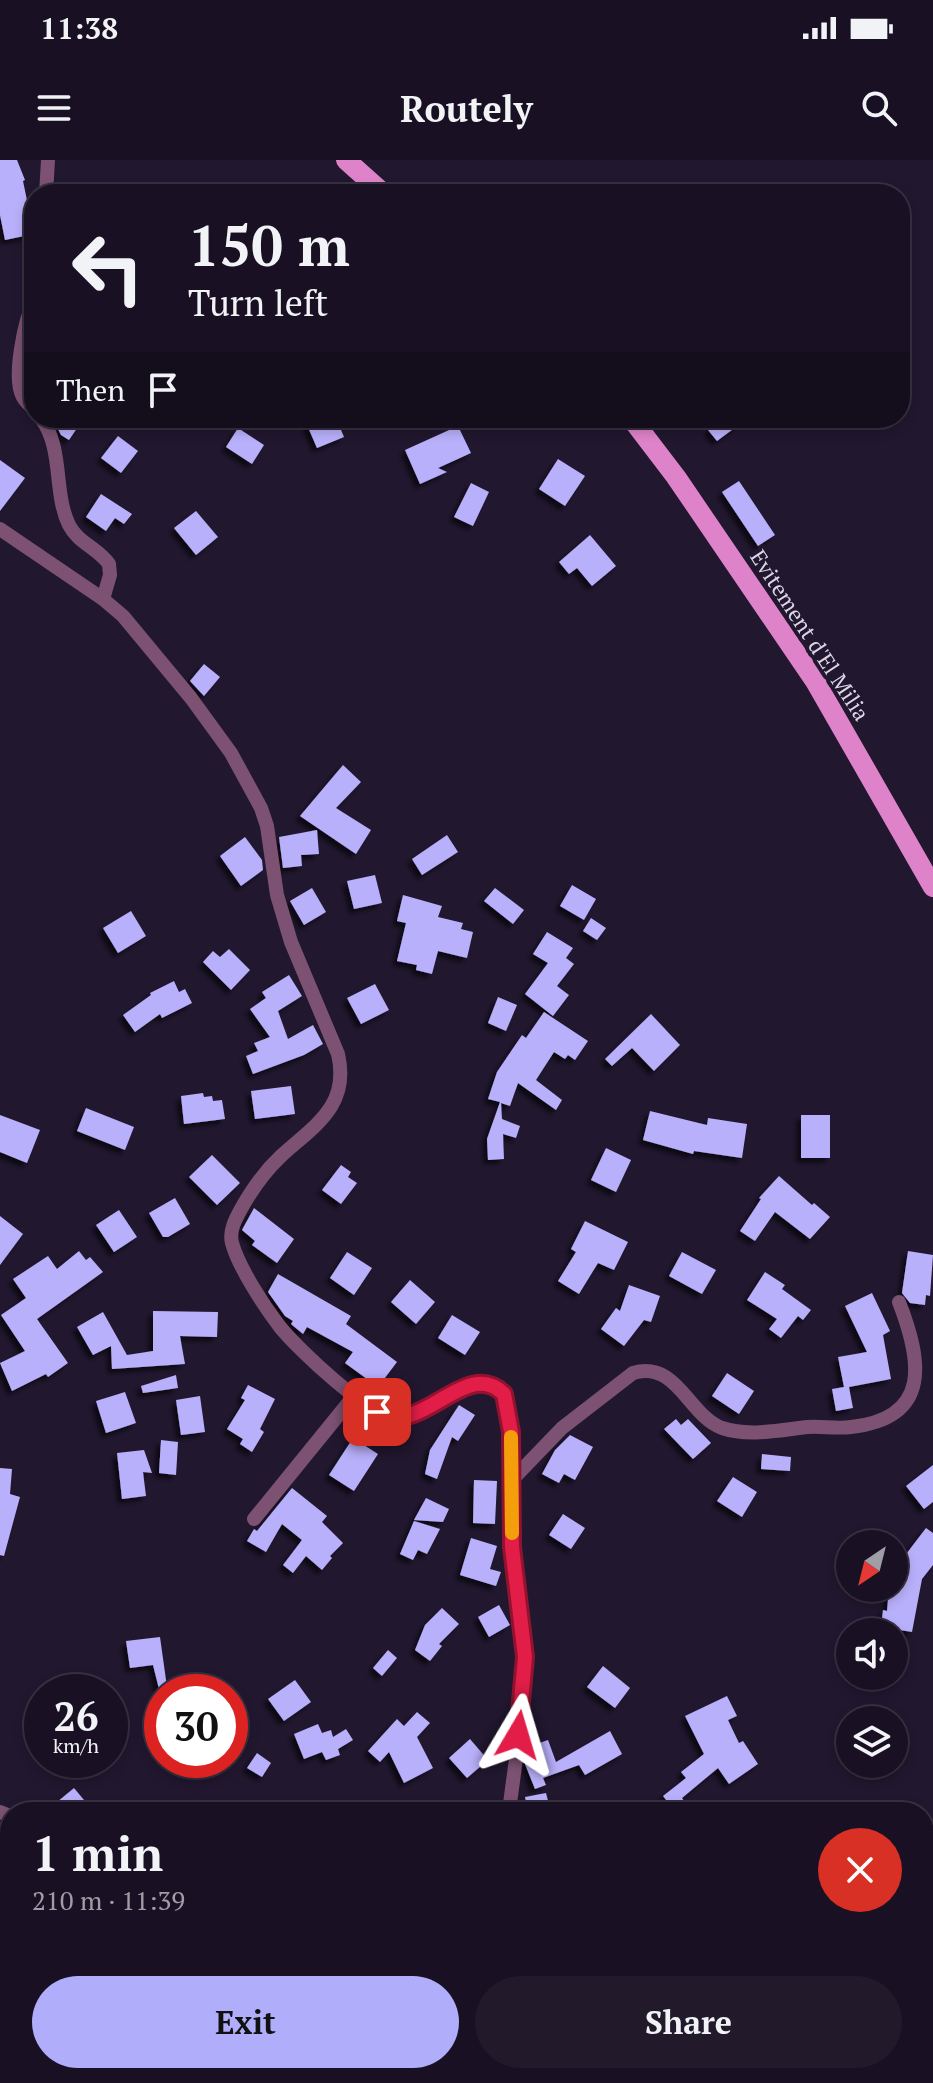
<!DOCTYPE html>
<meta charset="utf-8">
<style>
:root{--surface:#191123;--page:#221a2b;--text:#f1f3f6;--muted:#9f9da6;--line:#373141;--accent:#b0aefa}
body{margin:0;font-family:"PT Serif",serif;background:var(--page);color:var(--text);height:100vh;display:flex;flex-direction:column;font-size:30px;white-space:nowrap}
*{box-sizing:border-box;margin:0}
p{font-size:26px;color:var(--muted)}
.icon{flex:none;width:44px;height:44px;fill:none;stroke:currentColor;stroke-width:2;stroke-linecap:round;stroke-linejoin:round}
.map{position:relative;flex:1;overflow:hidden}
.sheet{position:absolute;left:0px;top:1642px;width:934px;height:282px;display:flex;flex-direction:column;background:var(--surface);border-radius:32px 32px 0 0;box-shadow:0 4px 12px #0003,0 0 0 2px var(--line)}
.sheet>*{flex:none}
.hud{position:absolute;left:24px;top:24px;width:886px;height:244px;border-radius:32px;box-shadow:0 4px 12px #0003,0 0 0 2px var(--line);background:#191123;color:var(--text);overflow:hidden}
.needle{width:52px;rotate:215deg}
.buttons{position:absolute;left:836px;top:1370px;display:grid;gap:16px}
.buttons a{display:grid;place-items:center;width:72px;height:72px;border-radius:50%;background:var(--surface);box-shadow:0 4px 12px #0003,0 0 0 2px var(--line);font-size:40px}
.speed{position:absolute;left:24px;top:1514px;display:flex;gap:16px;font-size:40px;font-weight:700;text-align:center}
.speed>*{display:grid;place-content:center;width:104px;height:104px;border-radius:50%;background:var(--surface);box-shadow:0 4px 12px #0003,0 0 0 2px var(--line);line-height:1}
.speed small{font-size:20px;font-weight:400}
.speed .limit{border:12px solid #d22;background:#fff;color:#111}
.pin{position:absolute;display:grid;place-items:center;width:68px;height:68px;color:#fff;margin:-34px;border-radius:16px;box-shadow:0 4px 12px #0006}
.me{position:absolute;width:88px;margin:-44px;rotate:7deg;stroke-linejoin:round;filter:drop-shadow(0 0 6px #0008)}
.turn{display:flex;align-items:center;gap:28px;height:168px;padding:0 32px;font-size:36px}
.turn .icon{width:104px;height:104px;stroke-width:2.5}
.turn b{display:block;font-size:56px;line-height:68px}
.then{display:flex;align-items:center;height:76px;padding:0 32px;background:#0003;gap:16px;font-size:30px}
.round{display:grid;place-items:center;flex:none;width:84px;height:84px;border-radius:42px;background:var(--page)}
.headline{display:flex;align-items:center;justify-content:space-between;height:136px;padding:0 32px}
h1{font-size:48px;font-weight:700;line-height:60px}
.primary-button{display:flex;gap:16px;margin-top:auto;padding:16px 32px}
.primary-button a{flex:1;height:92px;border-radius:48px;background:var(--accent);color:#111;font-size:32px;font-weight:700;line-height:92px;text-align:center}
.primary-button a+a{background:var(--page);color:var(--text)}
.status{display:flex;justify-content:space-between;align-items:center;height:56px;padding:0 40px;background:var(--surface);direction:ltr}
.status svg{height:22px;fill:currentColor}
header{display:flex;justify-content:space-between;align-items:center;height:104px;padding:0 32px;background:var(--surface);font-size:36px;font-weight:700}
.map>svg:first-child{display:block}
.building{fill:#b9b0fb;filter:url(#shadow)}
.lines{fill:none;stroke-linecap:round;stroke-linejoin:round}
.minor{stroke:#7c5172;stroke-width:14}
.primary{stroke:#de83c9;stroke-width:20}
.route-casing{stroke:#92132f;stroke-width:20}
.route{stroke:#e11d48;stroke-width:14}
.slow{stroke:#f59e0b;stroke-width:14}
.labels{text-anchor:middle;stroke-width:8;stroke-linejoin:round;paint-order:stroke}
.street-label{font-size:22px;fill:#dcd6e7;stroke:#21172f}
</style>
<div class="status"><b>11:38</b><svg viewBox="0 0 49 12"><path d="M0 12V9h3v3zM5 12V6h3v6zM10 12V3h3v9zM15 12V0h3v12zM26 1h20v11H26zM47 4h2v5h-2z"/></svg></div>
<header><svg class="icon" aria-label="menu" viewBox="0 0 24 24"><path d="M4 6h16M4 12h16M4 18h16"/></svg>Routely<svg class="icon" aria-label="search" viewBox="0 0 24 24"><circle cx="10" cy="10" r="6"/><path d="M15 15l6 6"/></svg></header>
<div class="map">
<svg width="933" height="1923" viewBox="0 0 933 1923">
<defs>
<filter id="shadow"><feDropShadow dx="-4.5" dy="4.5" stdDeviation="2" flood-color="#0009"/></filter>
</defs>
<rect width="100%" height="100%" fill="#21172f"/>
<g class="building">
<polygon points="0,0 17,0 25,20 23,21 34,74 5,80 0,55"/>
<polygon points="53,258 84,258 69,280 61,275 58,269 61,266"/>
<polygon points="304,258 336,258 344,277 317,288"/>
<polygon points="723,258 748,258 717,281 708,270"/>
<polygon points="458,266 471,293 438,308 447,312 420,324 405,290"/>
<polygon points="238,268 264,285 252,304 226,287"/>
<polygon points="118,276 138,291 121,313 101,298"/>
<polygon points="558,299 585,316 565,346 539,329"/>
<polygon points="0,300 25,318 0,351"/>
<polygon points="739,321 775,375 758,386 722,332"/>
<polygon points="471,323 489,332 473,366 454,357"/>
<polygon points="101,334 132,354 124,364 115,358 106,371 86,357"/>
<polygon points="196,351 218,377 196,395 174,368"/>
<polygon points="590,375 616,406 592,426 577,408 569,414 559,402"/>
<polygon points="204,504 220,517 204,536 190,521"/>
<polygon points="343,605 361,622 336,648 371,670 356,694 300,656"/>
<polygon points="317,670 319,694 301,695 302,706 283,708 279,677"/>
<polygon points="447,675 458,692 422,715 412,699"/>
<polygon points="245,677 262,700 263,710 241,726 220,696"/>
<polygon points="375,715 382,743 354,749 347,721"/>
<polygon points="572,725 596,739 584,760 560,746"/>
<polygon points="312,728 326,752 304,765 290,741"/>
<polygon points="495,728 524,750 513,764 484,741"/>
<polygon points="403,735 442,746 438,757 463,763 461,769 473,772 467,798 438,791 432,814 416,810 417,805 397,801 406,763 397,761"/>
<polygon points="131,751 146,776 118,793 103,768"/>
<polygon points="591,758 606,768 597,780 583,771"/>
<polygon points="547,772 573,788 566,798 574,804 557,826 569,835 553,856 525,834 548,803 533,794"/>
<polygon points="229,789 250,810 231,830 203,802 213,791 220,797"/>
<polygon points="289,815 302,836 278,851 288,879 313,865 323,884 304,895 253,914 246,896 258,891 254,883 270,877 250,849 266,838 262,832"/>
<polygon points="174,821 179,832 185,829 192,843 162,858 160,854 135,872 123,855 151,835 150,833"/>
<polygon points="375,824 389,850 361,864 347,838"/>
<polygon points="498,837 517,845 506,871 488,863"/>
<polygon points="544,852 588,881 575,900 568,895 565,899 554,892 536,920 562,940 556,950 518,923 510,946 501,943 502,959 520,966 516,978 503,974 504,999 488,1000 487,979 500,942 488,939 497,912 522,875 526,878"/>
<polygon points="651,854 680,885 654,911 632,888 612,906 605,899"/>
<polygon points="291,926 295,954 255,959 251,931"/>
<polygon points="203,933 204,937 212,936 213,941 222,940 225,959 184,964 181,936"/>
<polygon points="86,948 134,967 125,990 77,971"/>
<polygon points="650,951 707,965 708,958 747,964 742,998 694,991 693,994 643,980"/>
<polygon points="0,955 40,970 27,1003 0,992"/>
<rect x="801" y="955" width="29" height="43"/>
<polygon points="606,988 631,1000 616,1032 591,1020"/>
<polygon points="212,995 240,1023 217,1045 189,1017"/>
<polygon points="341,1005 351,1012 348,1017 357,1023 341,1044 322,1030"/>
<polygon points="779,1016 812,1045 814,1043 830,1057 810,1079 775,1052 755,1081 740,1071 761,1039 759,1038"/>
<polygon points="175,1038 190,1064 168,1077 163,1077 149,1053"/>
<polygon points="254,1048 294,1079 277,1103 252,1085 255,1081 242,1070"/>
<polygon points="119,1050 137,1077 114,1092 96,1065"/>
<polygon points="0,1056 23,1074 0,1105"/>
<polygon points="585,1061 628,1082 614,1110 598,1103 579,1134 558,1121 576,1092 571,1089"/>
<polygon points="79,1091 86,1100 90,1097 103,1112 37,1159 68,1203 48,1217 46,1214 12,1231 0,1203 25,1191 1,1155 26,1138 13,1119 48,1096 57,1109"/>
<polygon points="908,1091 933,1095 930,1136 926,1135 925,1145 910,1143 902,1133"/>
<polygon points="347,1092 372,1108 354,1135 330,1118"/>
<polygon points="682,1092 716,1110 702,1134 669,1116"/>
<polygon points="765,1112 785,1125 782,1129 811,1150 803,1160 798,1156 781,1178 769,1169 777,1159 747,1140"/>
<polygon points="278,1114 351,1156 346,1164 397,1202 378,1227 345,1203 353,1192 307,1167 303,1174 291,1164 293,1161 285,1156 268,1132"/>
<polygon points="410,1120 435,1142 416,1164 391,1142"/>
<polygon points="629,1125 660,1136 651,1162 644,1160 624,1186 601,1169 616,1148 620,1151"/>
<polygon points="872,1133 890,1171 883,1175 891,1219 849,1227 853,1248 836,1251 832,1229 844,1227 838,1197 867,1192 845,1146"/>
<polygon points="153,1151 218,1152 217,1177 180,1176 185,1204 112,1209 111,1186 93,1195 77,1167 103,1152 127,1195 153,1191"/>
<polygon points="452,1155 480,1172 465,1195 438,1178"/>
<polygon points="727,1213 754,1231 739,1254 712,1236"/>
<polygon points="176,1215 178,1228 143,1233 141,1226"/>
<polygon points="248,1225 275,1239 260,1269 264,1272 252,1292 240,1284 243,1279 227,1269 245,1240 241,1238"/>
<polygon points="125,1232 136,1263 106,1273 96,1241"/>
<polygon points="200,1236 205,1272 181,1275 176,1240"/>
<polygon points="459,1245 475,1255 458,1281 452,1277 437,1319 425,1314 430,1290"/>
<polygon points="676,1259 681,1265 688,1259 711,1283 693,1299 664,1269"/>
<polygon points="570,1275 593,1287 575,1320 564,1314 559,1323 542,1314 555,1290"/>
<polygon points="353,1278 378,1294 354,1331 329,1315"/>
<polygon points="161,1280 178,1282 176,1315 159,1313"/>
<polygon points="144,1290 152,1313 143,1312 146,1336 122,1339 117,1293"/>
<polygon points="762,1294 791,1297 790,1311 761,1309"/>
<polygon points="933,1305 933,1342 924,1349 906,1326"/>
<polygon points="0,1308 12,1309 10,1334 20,1337 4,1396 0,1395"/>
<polygon points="733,1317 757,1332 742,1357 717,1341"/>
<polygon points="474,1320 497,1321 495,1364 473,1363"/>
<polygon points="292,1328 327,1356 322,1362 343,1383 330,1396 332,1398 322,1410 306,1396 293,1413 283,1405 302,1380 282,1364 266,1392 247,1381 254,1369 257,1371"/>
<polygon points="426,1338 449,1349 443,1362 414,1360"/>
<polygon points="563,1354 585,1368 571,1389 549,1375"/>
<polygon points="414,1361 440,1369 427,1394 418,1390 413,1400 400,1394"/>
<polygon points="926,1368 933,1373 933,1405 922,1419 912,1472 881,1467 883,1450 887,1451 889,1428 894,1428 894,1410"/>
<polygon points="471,1378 497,1386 490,1409 501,1412 496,1426 460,1415"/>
<polygon points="499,1445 510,1465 489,1477 478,1457"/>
<polygon points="442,1448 459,1464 439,1484 442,1486 430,1501 415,1490 425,1465"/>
<polygon points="160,1477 167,1527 159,1529 153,1505 130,1508 126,1481"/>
<polygon points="388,1490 397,1498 382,1516 373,1508"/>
<polygon points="603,1506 630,1528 615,1548 587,1527"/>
<polygon points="295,1520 311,1542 284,1561 268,1539"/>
<polygon points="727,1536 737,1556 728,1560 739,1583 743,1581 758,1604 729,1624 718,1608 682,1638 684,1641 674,1650 663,1636 686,1618 681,1612 704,1594 685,1556"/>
<polygon points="417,1552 430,1563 417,1577 433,1608 404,1623 389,1592 380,1602 368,1591 397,1559 404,1566"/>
<polygon points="318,1564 322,1573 331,1570 333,1577 346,1569 353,1580 338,1589 340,1595 326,1600 322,1592 304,1599 294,1574"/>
<polygon points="610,1571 622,1594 585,1615 579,1605 543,1618 546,1625 535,1629 525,1604 528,1587 548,1580 556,1602"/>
<polygon points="470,1579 488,1600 467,1618 449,1598"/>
<polygon points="257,1593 271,1603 262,1617 247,1608"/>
<polygon points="74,1628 94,1652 45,1652"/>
<polygon points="546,1633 551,1652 528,1652 525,1637"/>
</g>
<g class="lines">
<g class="minor">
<polyline points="46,34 48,0"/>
<path d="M34,141C25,160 13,214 22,235C24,241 30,245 34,249"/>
<path d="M41,258C64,289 53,332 69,365C78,383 98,388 109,404L110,415L103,439"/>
<path d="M0,369L103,439L123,456L191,538L231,593L261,648L267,666L277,735L291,782L338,894C350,946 315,965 281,996C265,1011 251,1031 241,1049C235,1060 229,1071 232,1083C239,1108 264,1146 280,1167C297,1188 371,1259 397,1258C428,1257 470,1208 497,1228C511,1238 511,1263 512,1279C513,1323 510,1368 514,1412C516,1442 525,1472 525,1502C524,1552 515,1602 509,1652"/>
<path d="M512,1320L562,1268L633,1213C677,1200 688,1255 722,1268C749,1277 780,1270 808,1267C822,1266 837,1269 851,1267C933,1258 921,1199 899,1142"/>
<polyline points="254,1359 354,1236"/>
<polyline points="0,1652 10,1656"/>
<polyline points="924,1846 933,1846"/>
<polyline points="249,1914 256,1923"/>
</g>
<g class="primary">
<polyline points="346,0 384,34"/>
<polyline points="631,258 676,317 815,521 933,727"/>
</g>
</g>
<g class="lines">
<g class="route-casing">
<path id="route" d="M377,1252C423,1278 465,1196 504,1234L511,1272L512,1387L525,1497L518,1575"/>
</g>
<use href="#route" class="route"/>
<polyline class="slow" points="511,1277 512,1373"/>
</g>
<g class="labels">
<g class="street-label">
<text transform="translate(810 475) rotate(57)" y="8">Evitement d'El Milia</text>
</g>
</g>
</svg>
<div class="buttons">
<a><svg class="needle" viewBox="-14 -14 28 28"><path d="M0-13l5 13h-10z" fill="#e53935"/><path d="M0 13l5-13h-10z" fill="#9f9da6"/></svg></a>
<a><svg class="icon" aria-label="sound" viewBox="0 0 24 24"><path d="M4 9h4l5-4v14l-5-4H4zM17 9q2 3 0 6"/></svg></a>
<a><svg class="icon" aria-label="layers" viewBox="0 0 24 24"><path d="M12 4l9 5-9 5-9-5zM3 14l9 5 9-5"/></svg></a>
</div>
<div class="speed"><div>26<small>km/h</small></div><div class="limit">30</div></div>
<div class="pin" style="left:377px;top:1252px;background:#d93025"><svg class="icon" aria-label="arrive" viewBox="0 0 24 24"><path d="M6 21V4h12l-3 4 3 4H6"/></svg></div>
<svg class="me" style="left:518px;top:1575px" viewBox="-20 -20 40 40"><path d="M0-17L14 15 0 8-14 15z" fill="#e11d48" stroke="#fff" stroke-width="4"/></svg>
<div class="hud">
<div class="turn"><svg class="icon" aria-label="left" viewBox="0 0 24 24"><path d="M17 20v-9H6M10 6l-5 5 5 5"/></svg><div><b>150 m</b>Turn left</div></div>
<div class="then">Then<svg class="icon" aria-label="arrive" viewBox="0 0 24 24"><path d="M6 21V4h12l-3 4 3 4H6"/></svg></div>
</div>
<section class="sheet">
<div class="headline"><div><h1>1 min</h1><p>210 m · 11:39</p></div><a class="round" style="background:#d93025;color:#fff"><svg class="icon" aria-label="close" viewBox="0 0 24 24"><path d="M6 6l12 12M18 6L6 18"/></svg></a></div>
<div class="primary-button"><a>Exit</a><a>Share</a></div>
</section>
</div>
